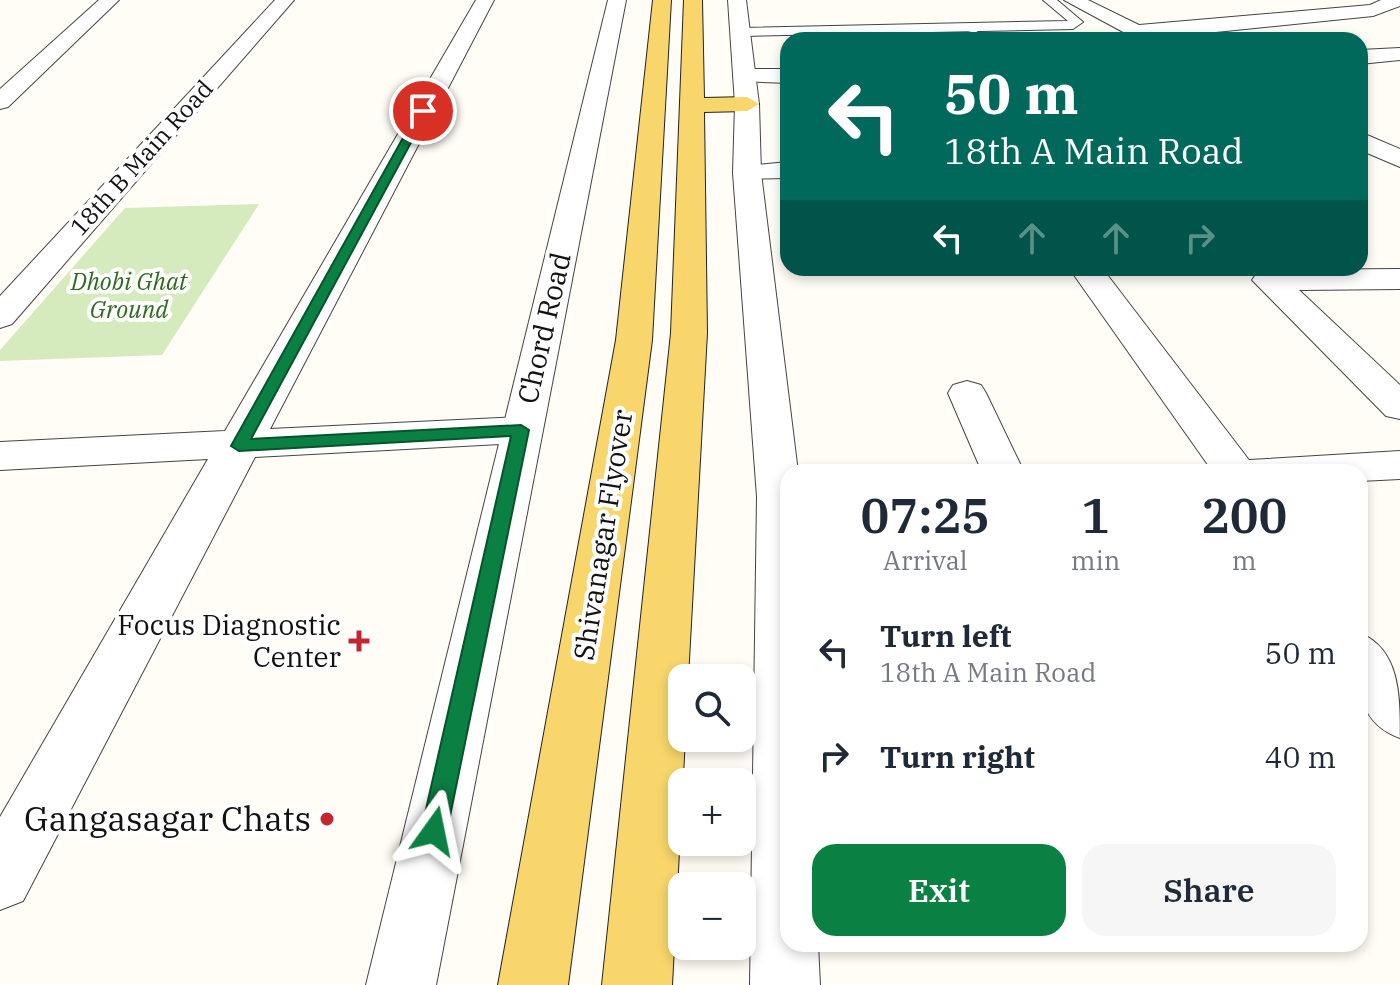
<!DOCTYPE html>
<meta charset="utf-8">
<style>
:root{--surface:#fff;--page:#f6f6f7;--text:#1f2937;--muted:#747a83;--accent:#0b8043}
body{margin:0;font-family:"IBM Plex Serif",serif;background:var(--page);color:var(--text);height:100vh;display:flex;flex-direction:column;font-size:30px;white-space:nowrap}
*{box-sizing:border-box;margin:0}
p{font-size:26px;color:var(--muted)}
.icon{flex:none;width:44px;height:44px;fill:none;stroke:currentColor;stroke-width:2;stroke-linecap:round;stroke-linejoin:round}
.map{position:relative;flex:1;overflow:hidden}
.drawer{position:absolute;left:780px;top:464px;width:588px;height:488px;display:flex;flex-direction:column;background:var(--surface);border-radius:24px;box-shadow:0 4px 12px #0003}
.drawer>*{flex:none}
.hud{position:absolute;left:780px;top:32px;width:588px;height:244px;border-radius:24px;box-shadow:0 4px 12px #0003;background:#00695c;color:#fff;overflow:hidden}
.tools{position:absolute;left:668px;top:664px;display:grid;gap:16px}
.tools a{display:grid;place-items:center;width:88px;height:88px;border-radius:16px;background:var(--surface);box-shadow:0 4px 12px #0003;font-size:40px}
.pin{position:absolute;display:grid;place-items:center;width:68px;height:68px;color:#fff;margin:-34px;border:4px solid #fff;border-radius:50%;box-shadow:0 2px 8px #0007}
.me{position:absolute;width:88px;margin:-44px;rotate:12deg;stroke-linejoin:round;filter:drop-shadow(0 0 6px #0008)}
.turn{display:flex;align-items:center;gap:28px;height:168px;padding:0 32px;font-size:36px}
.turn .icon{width:104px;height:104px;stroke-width:2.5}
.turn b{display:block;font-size:56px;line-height:68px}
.lanes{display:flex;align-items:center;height:76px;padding:0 32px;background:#0003;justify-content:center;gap:40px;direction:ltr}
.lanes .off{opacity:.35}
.eta{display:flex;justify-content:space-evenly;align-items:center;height:136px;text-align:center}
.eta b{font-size:48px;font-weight:600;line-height:56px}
.action{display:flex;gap:16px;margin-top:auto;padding:16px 32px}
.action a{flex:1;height:92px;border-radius:24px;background:var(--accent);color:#fff;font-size:32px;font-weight:600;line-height:92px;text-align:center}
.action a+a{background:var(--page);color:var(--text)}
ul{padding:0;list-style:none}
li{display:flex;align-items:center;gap:24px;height:104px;padding:0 32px}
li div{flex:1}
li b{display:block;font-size:30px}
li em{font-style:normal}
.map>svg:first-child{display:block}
.green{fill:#d5ebbd}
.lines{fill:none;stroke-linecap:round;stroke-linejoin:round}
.service-casing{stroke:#444;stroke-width:2}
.minor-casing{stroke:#444;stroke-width:2}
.tertiary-casing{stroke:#444;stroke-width:2}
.primary-casing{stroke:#222;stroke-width:2}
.service{fill:#fff;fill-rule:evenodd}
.minor{fill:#fff;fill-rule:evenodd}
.tertiary{fill:#fff;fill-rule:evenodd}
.primary{fill:#f9d66b;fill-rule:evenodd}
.route{fill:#0b8043;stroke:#07532c;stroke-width:2}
.poi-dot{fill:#c4262e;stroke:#fff;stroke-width:3}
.labels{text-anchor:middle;stroke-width:8;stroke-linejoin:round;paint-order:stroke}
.far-street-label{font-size:24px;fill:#111;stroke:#fff}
.far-park-label{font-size:24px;font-style:italic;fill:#2f6b1f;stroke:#fff}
.street-label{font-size:28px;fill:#111;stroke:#fff}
.poi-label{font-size:28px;fill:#111;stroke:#fff;text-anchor:end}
.near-poi-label{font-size:34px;fill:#111;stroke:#fff;text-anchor:end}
</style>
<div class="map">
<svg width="1400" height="985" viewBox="0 0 1400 985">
<rect width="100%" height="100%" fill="#fffdf5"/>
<polygon class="green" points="259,204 162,355 0,361 0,350 125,208"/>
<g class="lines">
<g class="service-casing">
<polygon id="service" points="1043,0 1057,0 1083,22 1073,29 742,36 736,32 742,28 1068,21"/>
</g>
<g class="minor-casing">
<g id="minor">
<polygon points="99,0 119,0 8,107 0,109 0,89"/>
<polygon points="275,0 294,0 12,324 0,328 0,296"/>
<polygon points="476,0 494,0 270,429 521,417 535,421 541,430 535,439 521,443 255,457 23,901 0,910 0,817 208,459 0,470 0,442 225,431"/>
<polygon points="1064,0 1088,0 1139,25 1370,5 1381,0 1400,0 1400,6 1373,16 1138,40"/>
<polygon points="923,30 930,32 936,40 915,40 913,36 916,32"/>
<polygon points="975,30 989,40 967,40 965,36 968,32"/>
<polygon points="845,33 856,40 835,39"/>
<polygon points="1400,48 1400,60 1360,64 1360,50"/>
<polygon points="745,69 788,69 788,83 737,81 734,76"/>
<polygon points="1360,132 1400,149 1400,167 1360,150"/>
<polygon points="788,162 788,178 737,179 733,173 737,167"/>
<polygon points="1069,268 1102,268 1249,460 1400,451 1400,479 1360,481 1360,472 1213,472"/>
<polygon points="1400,269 1400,289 1299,290 1400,385 1400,419 1386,416 1252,280 1257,273 1269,270"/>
<polygon points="967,381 981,385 986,393 1024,472 982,472 948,393 953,385"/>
<path d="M1360,633C1400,650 1400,695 1400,738C1351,720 1360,677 1360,633Z"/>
</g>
</g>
<g class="tertiary-casing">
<g id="tertiary">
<polygon points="608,0 626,0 436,985 366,985"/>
<polygon points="728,0 746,0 759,104 761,173 798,472 788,472 788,944 818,944 820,985 750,985 757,497 733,173 735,104"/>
</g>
</g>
<g class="primary-casing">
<g id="primary">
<polygon points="653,0 671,0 652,340 568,985 498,985 616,340"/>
<polygon points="684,0 702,0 704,98 747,97 759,104 747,111 704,112 707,333 688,678 682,678 682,738 685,738 672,985 602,985 671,333"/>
</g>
</g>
<use href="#service" class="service"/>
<use href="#minor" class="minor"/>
<use href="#tertiary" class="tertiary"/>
<use href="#primary" class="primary"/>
</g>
<polygon class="route" points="423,108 428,111 251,439 521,425 529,430 447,831 443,840 434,843 425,840 421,831 511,436 239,451 231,446 418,111"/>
<g class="poi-dot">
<path d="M355 629h8v8h8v8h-8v8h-8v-8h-8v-8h8z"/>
<circle cx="327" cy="819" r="8"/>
</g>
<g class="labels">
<g class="far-street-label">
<text transform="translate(142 158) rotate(-48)" y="8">18th B Main Road</text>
</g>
<g class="far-park-label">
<text x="129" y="290">Dhobi Ghat<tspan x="129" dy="28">Ground</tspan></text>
</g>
<g class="street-label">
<text transform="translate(544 328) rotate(-77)" y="10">Chord Road</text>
<text transform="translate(603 535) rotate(-81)" y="10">Shivanagar Flyover</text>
</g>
<g class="poi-label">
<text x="341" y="635">Focus Diagnostic<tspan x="341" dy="32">Center</tspan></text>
</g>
<g class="near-poi-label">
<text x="311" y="831">Gangasagar Chats</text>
</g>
</g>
</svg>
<div class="tools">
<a><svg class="icon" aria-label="search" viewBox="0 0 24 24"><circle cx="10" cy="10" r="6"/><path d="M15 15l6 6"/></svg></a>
<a>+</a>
<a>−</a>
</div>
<div class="pin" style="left:423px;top:111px;background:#d93025"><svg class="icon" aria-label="arrive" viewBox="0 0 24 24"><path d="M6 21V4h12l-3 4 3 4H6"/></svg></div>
<svg class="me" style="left:434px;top:831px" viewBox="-20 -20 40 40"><path d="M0-17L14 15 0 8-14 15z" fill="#0b8043" stroke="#fff" stroke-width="4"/></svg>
<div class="hud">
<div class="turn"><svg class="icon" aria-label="left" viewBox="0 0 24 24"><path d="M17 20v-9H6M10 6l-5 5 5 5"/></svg><div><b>50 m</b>18th A Main Road</div></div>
<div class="lanes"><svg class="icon" aria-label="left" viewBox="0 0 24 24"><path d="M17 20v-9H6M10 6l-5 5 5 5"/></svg><svg class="icon off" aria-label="ahead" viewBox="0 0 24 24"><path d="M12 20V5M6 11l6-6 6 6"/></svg><svg class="icon off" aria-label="ahead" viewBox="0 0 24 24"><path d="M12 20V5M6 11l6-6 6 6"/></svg><svg class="icon off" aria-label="right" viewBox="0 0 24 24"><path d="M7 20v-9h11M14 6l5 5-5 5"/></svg></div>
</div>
<section class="drawer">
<div class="eta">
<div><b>07:25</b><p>Arrival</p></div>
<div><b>1</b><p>min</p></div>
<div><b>200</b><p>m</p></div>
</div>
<ul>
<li><svg class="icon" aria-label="left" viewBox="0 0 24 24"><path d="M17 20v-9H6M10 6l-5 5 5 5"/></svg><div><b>Turn left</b><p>18th A Main Road</p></div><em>50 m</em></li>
<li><svg class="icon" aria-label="right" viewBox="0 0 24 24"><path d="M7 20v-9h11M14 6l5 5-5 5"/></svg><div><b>Turn right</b></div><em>40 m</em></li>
</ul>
<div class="action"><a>Exit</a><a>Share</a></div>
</section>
</div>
